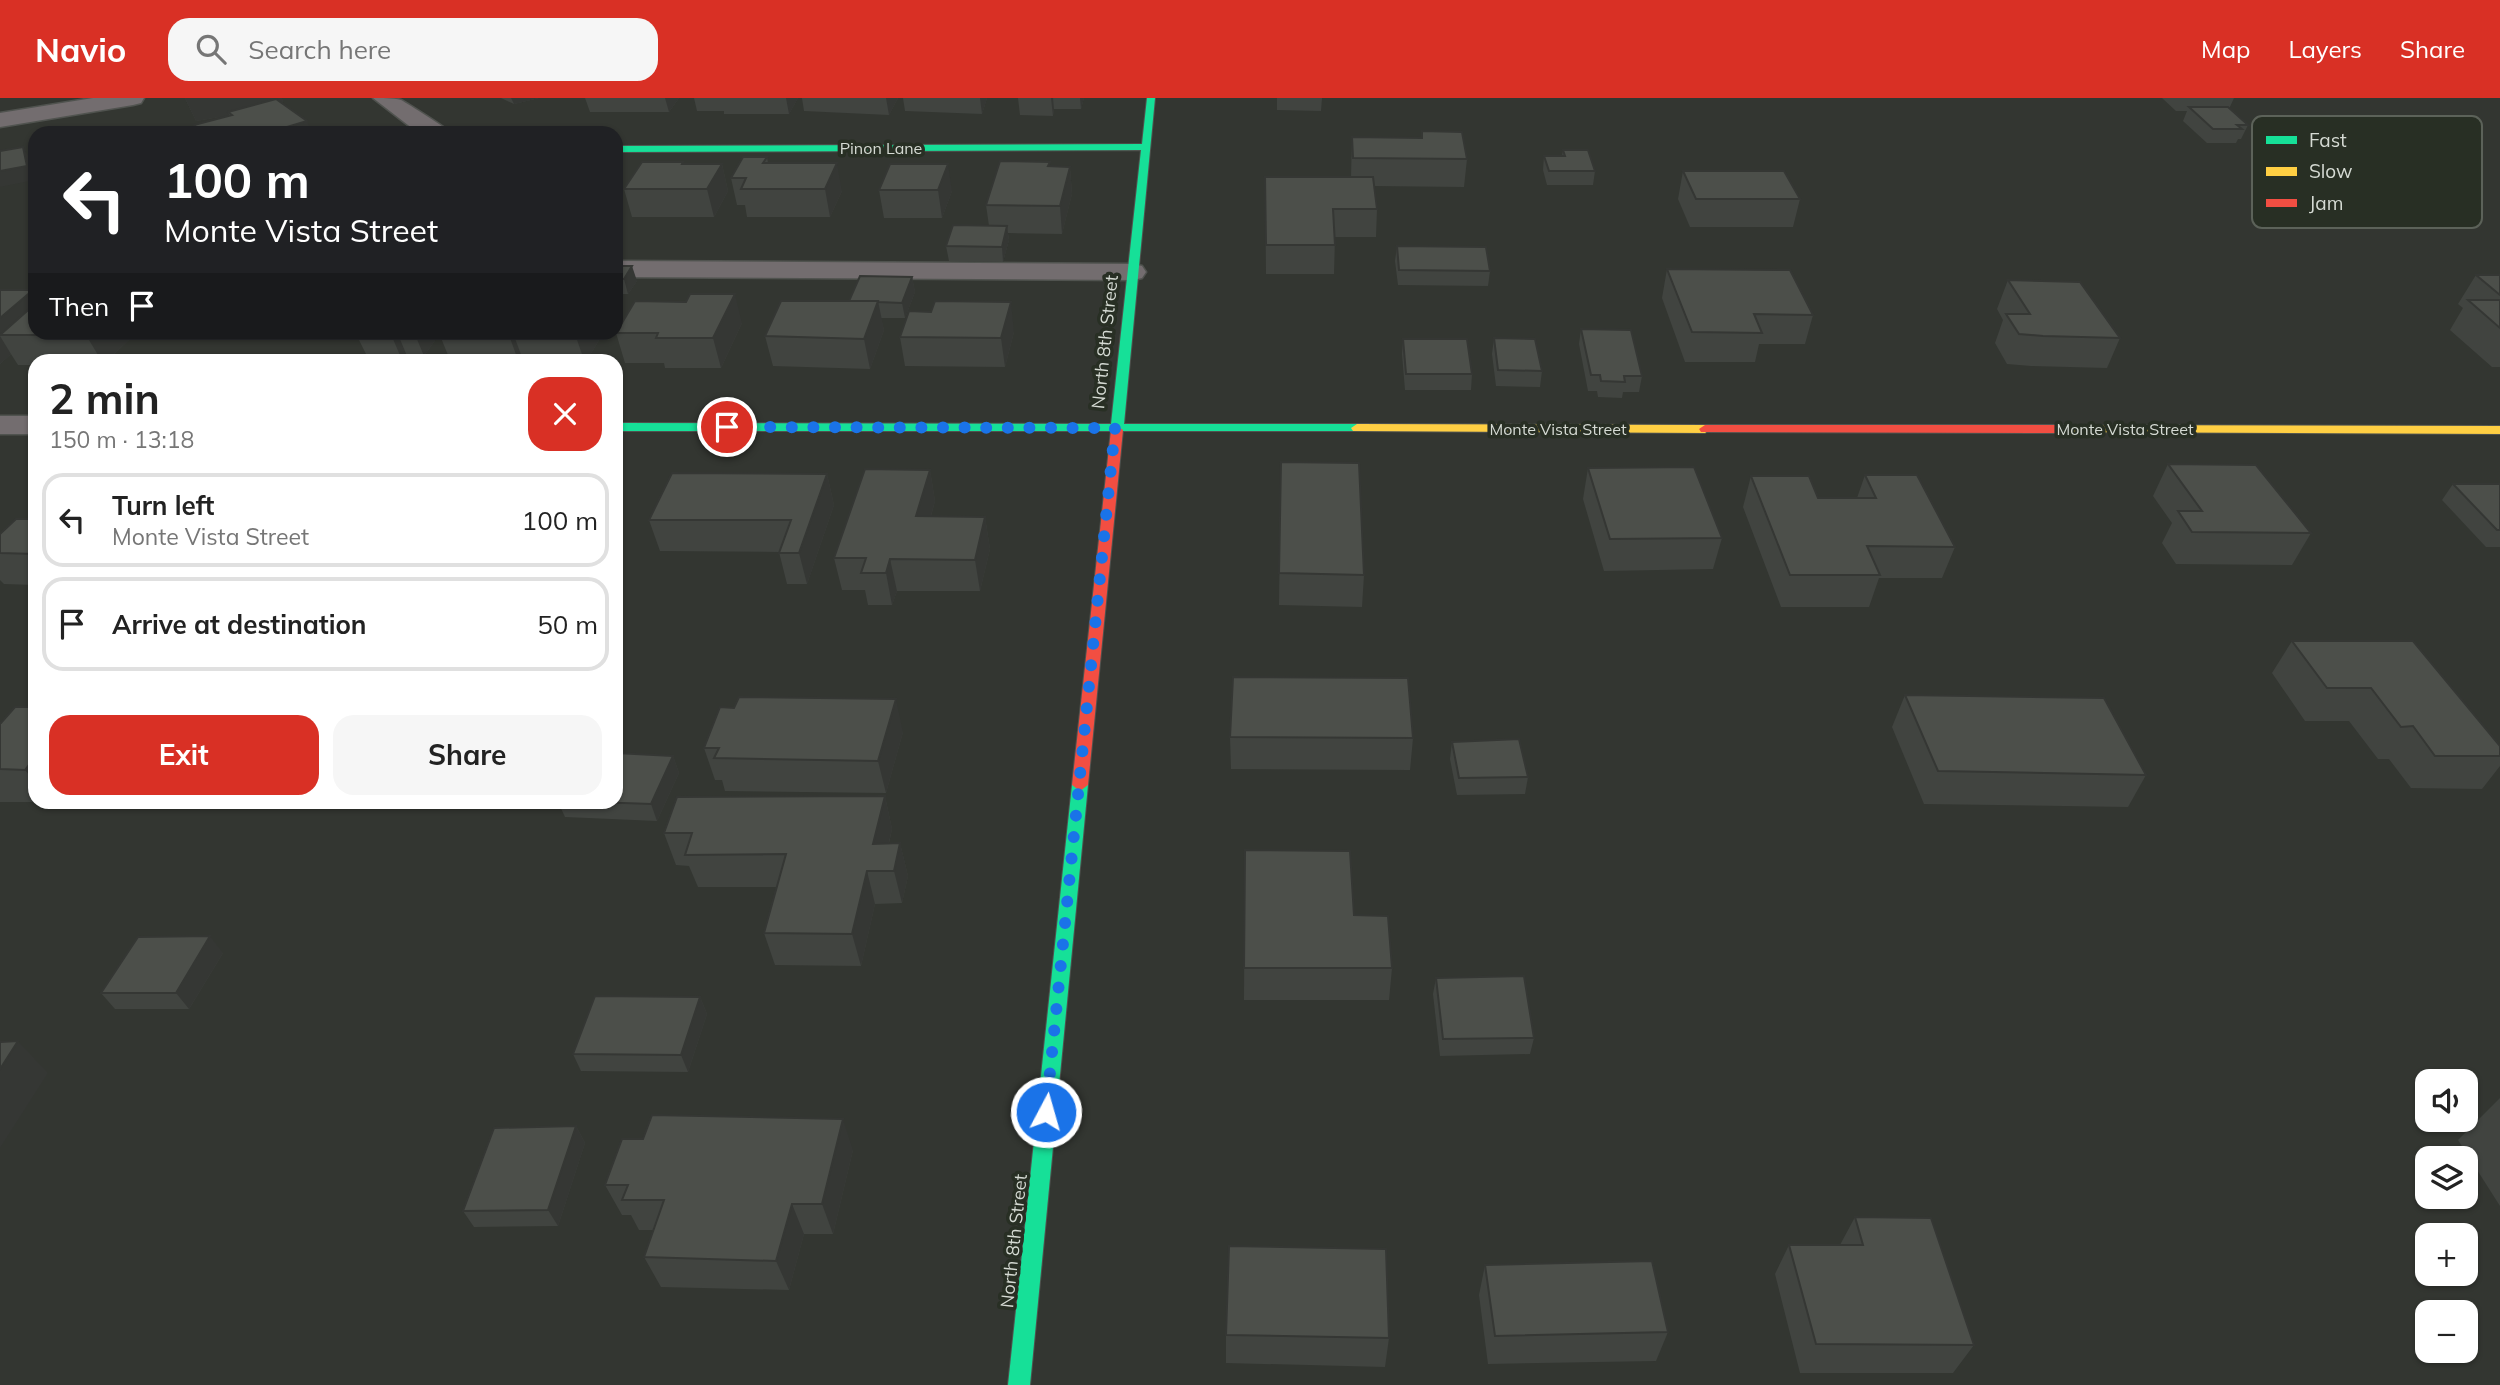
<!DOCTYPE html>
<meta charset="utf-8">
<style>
:root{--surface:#fff;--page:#f6f6f6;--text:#222;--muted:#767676;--line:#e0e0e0;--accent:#d93025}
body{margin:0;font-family:Mulish,sans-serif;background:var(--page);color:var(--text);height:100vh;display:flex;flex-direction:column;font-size:26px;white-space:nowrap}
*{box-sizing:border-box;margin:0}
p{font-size:23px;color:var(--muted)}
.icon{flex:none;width:38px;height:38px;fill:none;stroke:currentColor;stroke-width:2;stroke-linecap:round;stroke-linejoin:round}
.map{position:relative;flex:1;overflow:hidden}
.sheet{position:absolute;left:28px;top:256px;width:595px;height:455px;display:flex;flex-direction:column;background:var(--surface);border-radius:21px;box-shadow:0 2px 5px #0004}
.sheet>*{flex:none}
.hud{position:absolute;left:28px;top:28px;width:595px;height:214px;border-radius:21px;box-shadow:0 2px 5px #0004;background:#202124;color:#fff;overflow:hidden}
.tools{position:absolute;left:2415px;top:971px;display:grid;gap:14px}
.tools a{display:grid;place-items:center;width:63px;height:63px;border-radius:14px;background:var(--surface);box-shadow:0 2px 5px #0004;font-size:35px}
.pin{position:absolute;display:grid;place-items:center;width:60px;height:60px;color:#fff;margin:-30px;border:4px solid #fff;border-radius:50%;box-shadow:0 2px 7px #0007}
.me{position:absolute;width:77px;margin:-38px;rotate:6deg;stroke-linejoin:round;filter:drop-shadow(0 0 5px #0008)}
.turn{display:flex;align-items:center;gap:24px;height:147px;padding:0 21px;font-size:32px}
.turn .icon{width:91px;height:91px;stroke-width:2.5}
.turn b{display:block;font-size:49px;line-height:60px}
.then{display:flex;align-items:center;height:66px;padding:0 21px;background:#0003;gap:14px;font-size:26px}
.round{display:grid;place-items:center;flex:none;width:74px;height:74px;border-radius:21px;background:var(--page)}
.overview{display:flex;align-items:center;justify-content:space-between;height:119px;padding:0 21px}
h1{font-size:42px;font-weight:700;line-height:52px}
.cta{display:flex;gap:14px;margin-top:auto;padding:14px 21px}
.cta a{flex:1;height:80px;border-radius:21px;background:var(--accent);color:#fff;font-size:28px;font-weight:700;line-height:80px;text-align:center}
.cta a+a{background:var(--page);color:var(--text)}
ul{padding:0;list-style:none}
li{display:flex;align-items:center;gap:21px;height:94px;margin:0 14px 10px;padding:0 7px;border:4px solid var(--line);border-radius:21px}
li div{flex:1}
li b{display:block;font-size:26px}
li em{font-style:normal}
header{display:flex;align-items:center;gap:42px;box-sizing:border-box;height:98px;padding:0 35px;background:var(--accent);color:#fff}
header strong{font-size:33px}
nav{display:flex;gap:38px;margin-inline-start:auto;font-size:24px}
.search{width:490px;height:63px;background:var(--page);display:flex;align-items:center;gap:18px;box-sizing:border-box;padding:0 24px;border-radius:21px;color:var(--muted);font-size:26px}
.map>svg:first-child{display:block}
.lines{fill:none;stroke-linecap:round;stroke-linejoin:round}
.lane-casing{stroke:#50534f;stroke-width:3}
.street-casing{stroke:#50534f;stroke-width:3}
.fast-casing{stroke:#50534f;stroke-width:2}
.slow-casing{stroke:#50534f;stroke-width:2}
.jam-casing{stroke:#50534f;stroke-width:2}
.lane{fill:#736d6f;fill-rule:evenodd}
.street{fill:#736d6f;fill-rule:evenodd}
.fast{fill:#16e098;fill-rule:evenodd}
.slow{fill:#ffcf43;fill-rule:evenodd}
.jam{fill:#f24e42;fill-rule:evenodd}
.wall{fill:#414440}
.shaded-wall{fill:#353734}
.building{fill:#4c4f4a;stroke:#353734;stroke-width:2}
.route{stroke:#1a73e8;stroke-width:12;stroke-dasharray:0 21.6}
.labels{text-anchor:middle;stroke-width:7;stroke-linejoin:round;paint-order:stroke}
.far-street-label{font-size:16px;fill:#d5dad3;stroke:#282f24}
.street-label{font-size:18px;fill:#d5dad3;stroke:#282f24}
.key{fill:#282f24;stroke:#5c6259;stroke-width:2}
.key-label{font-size:19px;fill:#d5dad3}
</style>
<header>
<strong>Navio</strong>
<div class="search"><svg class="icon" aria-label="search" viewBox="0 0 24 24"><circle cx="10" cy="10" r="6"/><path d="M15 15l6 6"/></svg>Search here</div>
<nav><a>Map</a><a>Layers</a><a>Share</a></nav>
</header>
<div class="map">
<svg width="2500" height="1287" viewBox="0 0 2500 1287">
<rect width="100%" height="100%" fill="#333631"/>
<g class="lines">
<g class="lane-casing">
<g id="lane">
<polygon points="93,0 144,0 141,5 133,7 0,29 0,15"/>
<polygon points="616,163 1133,166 1142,168 1146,174 1142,180 1133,182 616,179"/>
</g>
</g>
<g class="street-casing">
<g id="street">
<path d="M373,0C381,0 393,0 401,2C407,5 449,32 451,35L417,34Z"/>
<rect x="0" y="318" width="35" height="18"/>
</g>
</g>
<g class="fast-casing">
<g id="fast">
<polygon points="1147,0 1155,0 1124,326 1357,326 1363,330 1361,333 1122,333 1117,336 1112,333 616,333 616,325 1111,326 1141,52 616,54 616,48 1142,46"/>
<polygon points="1080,681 1088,687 1030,1287 1008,1287 1072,687"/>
</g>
</g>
<g class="slow-casing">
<g id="slow">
<polygon points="1357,326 1705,327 1711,331 1705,335 1353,333 1351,330"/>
<polygon points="2066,327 2500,328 2500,336 2062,334 2062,328"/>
</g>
</g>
<g class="jam-casing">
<g id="jam">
<polygon points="1705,327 2066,327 2072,331 2066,335 1701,334 1699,331"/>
<polygon points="1117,328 1123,332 1088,687 1080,693 1072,687 1111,332"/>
</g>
</g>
<use href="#lane" class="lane"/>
<use href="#street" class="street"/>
<use href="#fast" class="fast"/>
<use href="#slow" class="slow"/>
<use href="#jam" class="jam"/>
</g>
<g class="wall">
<polygon points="185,0 282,0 283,6 312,35 197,35 194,27 220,20 220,19 196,23"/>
<polygon points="501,0 539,0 514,6"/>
<polygon points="585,0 679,0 669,14 590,14"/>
<polygon points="694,0 798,0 789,16 724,16 724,13 697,13"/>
<polygon points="802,0 898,0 889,17 804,13"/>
<polygon points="903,0 987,0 982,16 905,13"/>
<polygon points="1018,0 1084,0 1081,11 1054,11 1053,18 1020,17"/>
<polygon points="1277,0 1322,0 1321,13 1277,12"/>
<polygon points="2162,0 2234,0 2229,11 2248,27 2241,41 2238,41 2236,45 2207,45 2183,23 2187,13 2176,13"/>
<polygon points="2313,19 2414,54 2399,82 2341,81 2300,46"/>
<polygon points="1422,33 1467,61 1464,89 1374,88 1377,111 1376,139 1335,139 1334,176 1266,176 1265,79 1351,79 1352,39 1421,40"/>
<polygon points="1563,52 1595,73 1593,87 1547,87 1543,72 1544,58 1562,58"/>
<polygon points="767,59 768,65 842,93 830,119 747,119 745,107 737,107 731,80"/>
<polygon points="683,64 683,66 722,66 728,93 714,119 632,119 624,91"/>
<polygon points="890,66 952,93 942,120 884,120 879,92"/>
<polygon points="1050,69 1070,69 1072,96 1062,136 1008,135 1009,142 1003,164 949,163 946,148 989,128 986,107"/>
<polygon points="1683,73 1800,101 1793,129 1690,129 1678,101"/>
<polygon points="1397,148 1490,173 1488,188 1398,187 1395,163"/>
<polygon points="616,168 637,183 628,196 616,196"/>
<polygon points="1667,171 1813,217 1805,246 1759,246 1755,264 1685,264 1662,200"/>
<polygon points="2476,177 2500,177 2500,269 2492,269 2450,232 2463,210 2458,206"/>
<polygon points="912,179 915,194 905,220 881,220 884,232 870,271 773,268 765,238"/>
<polygon points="2008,182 2120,240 2107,270 2031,268 2007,266 1995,245 2003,222 1997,211"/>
<polygon points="0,192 35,234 137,234 108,262 35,262 35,267 18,267 11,256 0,266"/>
<polygon points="931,214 1014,234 1005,269 905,268 900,239"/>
<polygon points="742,225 721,270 665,270 664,265 625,265 616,235"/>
<polygon points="1581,231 1642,278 1639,294 1623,294 1622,300 1598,299 1597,293 1588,293 1579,246"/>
<polygon points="355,234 441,234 424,258 407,258 403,262 379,262 377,258 367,258"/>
<polygon points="446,234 604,234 587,262 450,262 441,240"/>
<polygon points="1494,240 1542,273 1540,289 1496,288 1492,256"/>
<polygon points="1403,241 1472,276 1471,292 1405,292 1402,256"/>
<polygon points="1281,364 1364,477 1362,509 1279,507"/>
<polygon points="2168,366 2311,435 2292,467 2176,466 2162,445 2172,425 2153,398"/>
<polygon points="1588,370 1722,440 1713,471 1604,473 1583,401"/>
<polygon points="930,372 935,403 931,418 985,419 990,451 980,493 897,493 892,507 868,507 865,492 842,492 834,460"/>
<polygon points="827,376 834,407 807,486 787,486 779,454 660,453 649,422"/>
<polygon points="1865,377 1955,449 1942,480 1879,480 1869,509 1781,509 1743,409 1751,378 1818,400 1857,400"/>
<polygon points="2453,386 2500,386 2500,449 2486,449 2442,402"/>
<polygon points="35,421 35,487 4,486 0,482 0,436"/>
<polygon points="2292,543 2500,648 2500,668 2482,691 2411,690 2389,661 2378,661 2349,623 2305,623 2272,575"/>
<polygon points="1905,597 2146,677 2128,709 1924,706 1892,629"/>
<polygon points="35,609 35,704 51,704 0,704 0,625"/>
<polygon points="903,634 886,695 725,693 722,682 715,682 704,650"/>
<polygon points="1230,639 1413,640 1410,672 1231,671"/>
<polygon points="1452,644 1528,679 1525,696 1457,697 1450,661"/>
<polygon points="673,658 679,675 657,723 565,719 558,704 616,704"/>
<polygon points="885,698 892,731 889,745 900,745 908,778 902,805 875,806 861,868 775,867 764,835 776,789 698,789 689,768 676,767 664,735"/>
<polygon points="1245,752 1354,817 1392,870 1389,902 1244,902"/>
<polygon points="223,855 189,911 115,911 101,895"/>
<polygon points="1436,880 1534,940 1530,956 1440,958 1433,896"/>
<polygon points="700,899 707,916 688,974 581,973 573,956"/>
<polygon points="2500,1000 2500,1108 2458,1042"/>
<polygon points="576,1028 585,1045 558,1128 474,1129 463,1113"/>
<polygon points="853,1052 833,1136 804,1136 789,1192 661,1189 644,1159 654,1132 639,1132 631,1117 622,1117 605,1087"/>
<polygon points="1855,1119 1974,1247 1953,1275 1800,1275 1775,1176 1789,1147 1840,1147"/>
<polygon points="1485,1167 1668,1234 1656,1263 1488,1266 1479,1197"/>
<polygon points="1226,1237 1389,1240 1385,1269 1226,1265"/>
</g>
<g class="shaded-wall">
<polygon points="185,0 282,0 285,14 232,17 228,14 232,24 223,25 220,19 196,23"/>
<polygon points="511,0 539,0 514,6"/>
<polygon points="665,0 679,0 669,14"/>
<polygon points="786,0 798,0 789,16"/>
<polygon points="886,0 898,0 889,17"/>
<polygon points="980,0 987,0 982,16"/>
<polygon points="1051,0 1053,0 1054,11 1053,18"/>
<polygon points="1080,0 1084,0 1081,11"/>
<polygon points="307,23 312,35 267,35"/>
<polygon points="236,30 239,35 218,35"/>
<polygon points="23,49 31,63 35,82 0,89 0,73"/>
<polygon points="837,65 842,93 830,119 825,91"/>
<polygon points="722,66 728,93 714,119 707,91"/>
<polygon points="948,66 952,93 942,120 938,92"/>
<polygon points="1070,69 1072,96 1062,136 1060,108"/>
<polygon points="1007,128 1009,142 1003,164 1002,149"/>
<polygon points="632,168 637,183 628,196 624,181"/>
<polygon points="912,179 915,194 905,220 902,205"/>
<polygon points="33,192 35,195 35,234 0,237 0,220"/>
<polygon points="735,196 742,225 721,270 713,240"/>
<polygon points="878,203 884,232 870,271 864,241"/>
<polygon points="1011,204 1014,234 1005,269 1001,240"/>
<polygon points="89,234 137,234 108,262 101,262 86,237"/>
<polygon points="390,234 397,234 407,258 403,262 402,262"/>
<polygon points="414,234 441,234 424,258"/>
<polygon points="575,234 604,234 587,262 584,262 575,236"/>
<polygon points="513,235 523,262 518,262 510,240"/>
<polygon points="0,238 11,256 0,266"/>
<polygon points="930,372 935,403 922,450 916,418"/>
<polygon points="827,376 834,407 807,486 799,455"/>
<polygon points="985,419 990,451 980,493 975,462"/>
<polygon points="890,461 897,493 892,507 886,475"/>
<polygon points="896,601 903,634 886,695 878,663"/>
<polygon points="673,658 679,675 657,723 651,706"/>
<polygon points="35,659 35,684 25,672"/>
<polygon points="885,698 892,731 882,773 873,746"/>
<polygon points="900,745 908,778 902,805 894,773"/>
<polygon points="867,773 875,806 861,868 852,836"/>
<polygon points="210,838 223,855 189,911 176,895"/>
<polygon points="700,899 707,916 688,974 681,957"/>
<polygon points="18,943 48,975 0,1050 0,971"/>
<polygon points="843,1021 853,1052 833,1136 822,1106"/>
<polygon points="576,1028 585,1045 558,1128 548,1112"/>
<polygon points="792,1106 804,1136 789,1192 776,1163"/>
</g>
<g class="building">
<polygon points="276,1 307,23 267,35 243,35 236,30 218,35 203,35 194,27 232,17 228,14"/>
<polygon points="2189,9 2228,9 2248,27 2237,27 2242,31 2213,31"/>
<polygon points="338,32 346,35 331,35"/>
<polygon points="1422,33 1462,34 1467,61 1353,60 1352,39 1422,40"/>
<polygon points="23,49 27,68 0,73 0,53"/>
<polygon points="1563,52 1588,52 1595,73 1549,73 1544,58 1565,58"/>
<polygon points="743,59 767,59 763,65 837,65 825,91 741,91 746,80 731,80"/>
<polygon points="1000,63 1050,64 1048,68 1070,69 1060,108 986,107"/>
<polygon points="642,64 683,64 682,66 722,66 707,91 624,91"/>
<polygon points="890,66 948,66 938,92 879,92"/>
<polygon points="1683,73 1784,73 1800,101 1696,101"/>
<polygon points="1265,79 1373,79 1377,111 1333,111 1335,147 1266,147"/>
<polygon points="953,127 1007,128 1002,149 946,148"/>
<polygon points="1397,148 1486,149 1490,173 1399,172"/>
<polygon points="616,168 632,168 624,181 616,181"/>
<polygon points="1667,171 1790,172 1813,217 1754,216 1762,235 1692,234"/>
<polygon points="2476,177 2500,177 2500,197"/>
<polygon points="860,178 912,179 902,205 878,204 878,203 849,203"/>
<polygon points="2008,182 2080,184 2120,240 2043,238 2019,236 2006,216 2030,216"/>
<polygon points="0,192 33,192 0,220"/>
<polygon points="690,196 735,196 713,240 656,240 658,235 616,235 635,203 686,204"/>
<polygon points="2468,202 2500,202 2500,230"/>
<polygon points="781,203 878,203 864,241 765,238"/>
<polygon points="935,203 1011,204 1001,240 900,239 909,213 931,214"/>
<polygon points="35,206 35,234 89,234 86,237 0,237"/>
<polygon points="1581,231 1631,232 1642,278 1624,278 1625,284 1601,283 1600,277 1591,277"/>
<polygon points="446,234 575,234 575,236 513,235 510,240 441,240"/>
<polygon points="1494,240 1535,241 1542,273 1498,272"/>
<polygon points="1403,241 1467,241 1472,276 1406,276"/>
<polygon points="1281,364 1359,365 1364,477 1279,475"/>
<polygon points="2168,366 2256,367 2311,435 2192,434 2178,413 2202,413"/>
<polygon points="1694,369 1722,440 1610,441 1588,370"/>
<polygon points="865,371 930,372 916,418 985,419 975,462 890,461 886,475 861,475 866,460 834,460"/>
<polygon points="672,375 827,376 799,455 779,455 791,422 649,422"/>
<polygon points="1865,377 1917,377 1955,449 1867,448 1880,477 1790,477 1751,378 1809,378 1818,400 1876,400"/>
<polygon points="2453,386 2500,386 2500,432 2497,432"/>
<polygon points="16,421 35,421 35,456 0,455 0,436"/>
<polygon points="2292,543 2413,543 2500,648 2500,658 2435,658 2413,628 2401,629 2371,590 2327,590"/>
<polygon points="1233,579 1408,580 1413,640 1230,639"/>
<polygon points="1905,597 2104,600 2146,677 1938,673"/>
<polygon points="739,599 896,601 878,663 714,660 719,650 704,650 720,609 734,610"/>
<polygon points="15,609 35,609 35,659 25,672 0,671 0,625 1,625"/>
<polygon points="1519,641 1528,679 1459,680 1452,644"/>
<polygon points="616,655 673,658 651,706 595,704 616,704"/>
<polygon points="885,698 873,746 900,745 894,773 867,773 852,836 764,835 786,756 685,757 692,735 664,735 677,699"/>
<polygon points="1245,752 1350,753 1354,817 1388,818 1392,870 1244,870"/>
<polygon points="210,838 176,895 101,895 138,839"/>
<polygon points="1524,878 1534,940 1443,941 1436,880"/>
<polygon points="595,898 700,899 681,957 573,956"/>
<polygon points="18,943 0,971 0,944"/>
<polygon points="652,1017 843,1021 822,1106 792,1106 776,1163 644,1159 664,1102 622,1102 628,1087 605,1087 622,1041 643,1041"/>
<polygon points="576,1028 548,1112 463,1113 494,1030"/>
<polygon points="1855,1119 1931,1120 1974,1247 1816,1246 1789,1147 1863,1147"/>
<polygon points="1229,1148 1386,1151 1389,1240 1226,1237"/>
<polygon points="1652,1163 1668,1234 1495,1238 1485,1167"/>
</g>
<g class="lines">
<polyline class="route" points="727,329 1115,330 1046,1014"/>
</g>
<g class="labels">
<g class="far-street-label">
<text x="881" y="56">Pinon Lane</text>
<text x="1558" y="337">Monte Vista Street</text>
<text x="2125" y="337">Monte Vista Street</text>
</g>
<g class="street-label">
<text transform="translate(1105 244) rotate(-84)" y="6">North 8th Street</text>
<text transform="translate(1014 1143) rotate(-84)" y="6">North 8th Street</text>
</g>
</g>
<rect x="2252" y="18" width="230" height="112" rx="10" class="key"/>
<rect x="2266" y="38" width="31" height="8" fill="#16e098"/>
<rect x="2266" y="69" width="31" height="9" fill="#ffcf43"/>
<rect x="2266" y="101" width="31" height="8" fill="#f24e42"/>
<g class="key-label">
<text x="2309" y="49">Fast</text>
<text x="2309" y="80">Slow</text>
<text x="2309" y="112">Jam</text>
</g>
</svg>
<div class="tools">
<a><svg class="icon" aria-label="sound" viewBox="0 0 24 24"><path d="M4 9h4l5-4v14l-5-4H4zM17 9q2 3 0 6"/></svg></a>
<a><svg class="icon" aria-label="layers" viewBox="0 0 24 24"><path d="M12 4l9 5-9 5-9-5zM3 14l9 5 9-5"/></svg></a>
<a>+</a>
<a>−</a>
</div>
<div class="pin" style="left:727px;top:329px;background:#d93025"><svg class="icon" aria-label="arrive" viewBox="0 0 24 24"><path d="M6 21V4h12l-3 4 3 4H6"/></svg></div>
<svg class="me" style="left:1046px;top:1014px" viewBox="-20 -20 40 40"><circle r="17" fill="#1a73e8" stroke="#fff" stroke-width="3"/><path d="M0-11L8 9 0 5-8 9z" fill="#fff"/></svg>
<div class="hud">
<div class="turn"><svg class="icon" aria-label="left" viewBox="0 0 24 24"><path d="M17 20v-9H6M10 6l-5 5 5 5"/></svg><div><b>100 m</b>Monte Vista Street</div></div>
<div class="then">Then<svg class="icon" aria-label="arrive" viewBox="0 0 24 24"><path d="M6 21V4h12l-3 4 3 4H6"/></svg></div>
</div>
<section class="sheet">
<div class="overview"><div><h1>2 min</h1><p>150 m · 13:18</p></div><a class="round" style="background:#d93025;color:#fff"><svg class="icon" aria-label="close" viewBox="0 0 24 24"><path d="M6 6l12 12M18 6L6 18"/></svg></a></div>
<ul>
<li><svg class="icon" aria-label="left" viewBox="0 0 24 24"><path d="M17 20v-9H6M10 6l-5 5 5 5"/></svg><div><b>Turn left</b><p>Monte Vista Street</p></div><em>100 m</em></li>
<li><svg class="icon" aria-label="arrive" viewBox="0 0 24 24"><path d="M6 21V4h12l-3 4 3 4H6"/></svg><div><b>Arrive at destination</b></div><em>50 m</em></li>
</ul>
<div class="cta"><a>Exit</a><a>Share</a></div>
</section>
</div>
